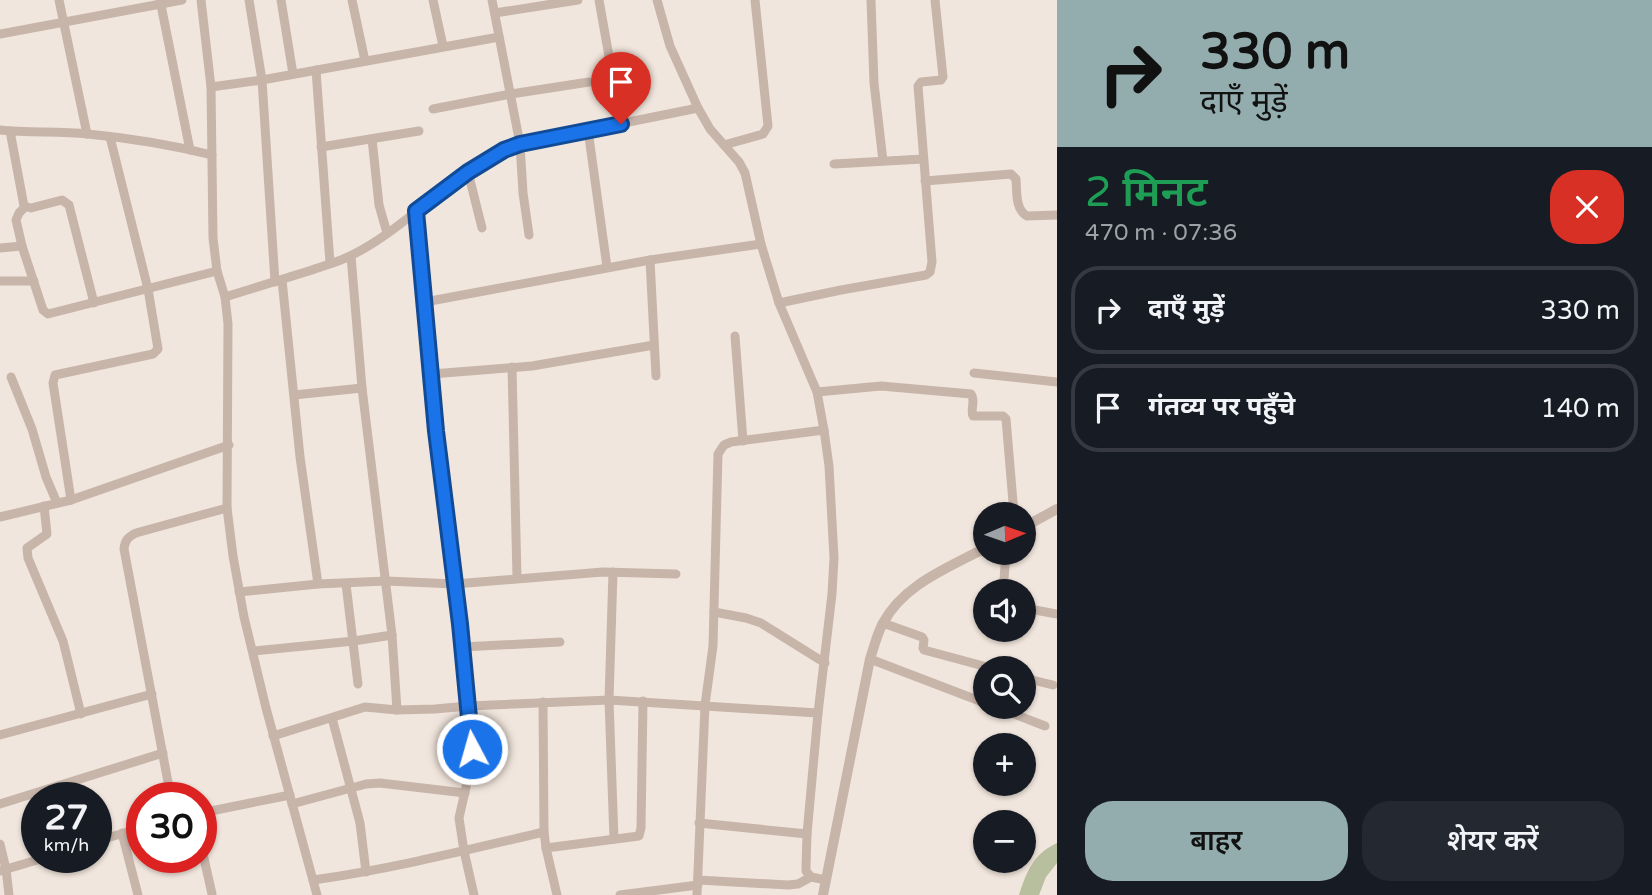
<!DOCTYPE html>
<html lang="hi">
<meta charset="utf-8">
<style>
:root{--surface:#171b24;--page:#242831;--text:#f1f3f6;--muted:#9ea1a6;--line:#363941;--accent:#93acad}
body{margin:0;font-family:"Varela Round","Noto Sans Devanagari",sans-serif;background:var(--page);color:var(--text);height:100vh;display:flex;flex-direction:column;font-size:26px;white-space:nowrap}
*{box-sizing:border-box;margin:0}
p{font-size:23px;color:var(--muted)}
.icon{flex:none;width:38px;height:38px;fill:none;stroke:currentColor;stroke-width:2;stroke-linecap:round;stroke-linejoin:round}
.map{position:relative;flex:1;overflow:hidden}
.panel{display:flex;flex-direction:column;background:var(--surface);width:595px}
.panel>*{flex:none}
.banner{background:#93acad;color:#111;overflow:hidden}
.needle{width:46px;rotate:88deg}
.tools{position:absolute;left:973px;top:502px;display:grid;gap:14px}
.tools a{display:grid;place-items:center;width:63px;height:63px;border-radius:50%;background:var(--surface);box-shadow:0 2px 5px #0004;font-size:35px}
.speed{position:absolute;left:21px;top:782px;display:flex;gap:14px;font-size:35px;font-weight:700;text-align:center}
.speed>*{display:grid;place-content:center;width:91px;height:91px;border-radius:50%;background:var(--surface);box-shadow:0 2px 5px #0004;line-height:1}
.speed small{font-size:18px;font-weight:400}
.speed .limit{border:10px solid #d22;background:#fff;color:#111}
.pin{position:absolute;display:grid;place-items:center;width:60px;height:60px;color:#fff;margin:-72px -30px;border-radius:50% 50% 50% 0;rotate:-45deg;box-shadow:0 0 7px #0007}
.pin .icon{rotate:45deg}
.me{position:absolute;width:77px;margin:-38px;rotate:354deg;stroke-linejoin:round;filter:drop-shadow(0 0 5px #0008)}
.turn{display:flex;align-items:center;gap:24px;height:147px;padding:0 28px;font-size:32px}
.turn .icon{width:91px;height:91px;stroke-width:2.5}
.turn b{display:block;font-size:49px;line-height:60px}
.round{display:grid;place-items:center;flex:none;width:74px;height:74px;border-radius:28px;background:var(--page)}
.head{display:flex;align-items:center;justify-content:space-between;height:119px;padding:0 28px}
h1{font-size:42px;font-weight:600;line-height:52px;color:#1e9e55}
.action{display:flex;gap:14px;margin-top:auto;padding:14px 28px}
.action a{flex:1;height:80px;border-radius:28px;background:var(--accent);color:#111;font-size:28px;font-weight:600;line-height:80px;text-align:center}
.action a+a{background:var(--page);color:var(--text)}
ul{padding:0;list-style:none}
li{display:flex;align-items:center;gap:21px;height:88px;margin:0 14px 10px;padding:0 14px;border:4px solid var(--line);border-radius:28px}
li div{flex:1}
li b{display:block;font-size:26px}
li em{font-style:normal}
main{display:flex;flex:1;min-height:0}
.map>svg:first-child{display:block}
.green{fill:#b7bf9e}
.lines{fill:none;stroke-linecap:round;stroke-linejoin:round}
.minor{stroke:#c8b5aa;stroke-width:9}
.tertiary{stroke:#c8b5aa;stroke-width:10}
.route-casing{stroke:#114b97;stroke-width:18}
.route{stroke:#1a73e8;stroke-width:12}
</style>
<main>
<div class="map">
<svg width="1057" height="895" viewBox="0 0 1057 895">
<rect width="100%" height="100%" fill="#f1e6dd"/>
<path class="green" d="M1057,843V863L1046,877L1039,895H1019C1027,871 1033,854 1057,843Z"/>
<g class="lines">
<g class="minor">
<polyline points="59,0 87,134"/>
<polyline points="160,0 190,150"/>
<polyline points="201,0 211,87 213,238 217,271 225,297 228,324 227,508 233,556 244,617 266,708 317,895"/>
<polyline points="249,0 262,80 275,282"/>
<polyline points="281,0 293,74"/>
<polyline points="352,0 365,61"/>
<polyline points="433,0 443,46"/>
<polyline points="492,0 520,144 523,193 529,235"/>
<polyline points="599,0 621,124"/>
<polyline points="657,0 670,46 698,108 710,129 739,162 745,173 761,244 779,303 817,392 824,430 829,466 834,558 832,594 818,713 807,834 806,867 806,871 811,877 826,880"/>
<polyline points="871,0 874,83 883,161"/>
<polyline points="495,13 578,0"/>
<polyline points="0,34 182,0"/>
<polyline points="316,70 330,263"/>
<polyline points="211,87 262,80 499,37"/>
<polyline points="433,109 511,94 589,82"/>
<path d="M0,130C29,133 58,131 88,134C129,138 172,145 212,155"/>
<polyline points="588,130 607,267"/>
<polyline points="10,131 24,206 31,208 62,200 69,205 94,303"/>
<polyline points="372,139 379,205 387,233"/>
<polyline points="724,145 763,134 768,126 755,0"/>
<polyline points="321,147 419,131"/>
<polyline points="834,164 923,159"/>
<polyline points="468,172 482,228"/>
<path d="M925,181L1011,174L1016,179C1017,192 1015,209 1027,216L1057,215"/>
<polyline points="25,207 19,213 16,220 22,246 43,310 48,314 217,271"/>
<polyline points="416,211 436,431 460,624 472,749 471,765 459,818 464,851 474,895"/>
<polyline points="0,248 22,246"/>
<polyline points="351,256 362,388 392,635 397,710"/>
<polyline points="650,260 656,376"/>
<polyline points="282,280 300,457 318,584"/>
<polyline points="0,281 34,281"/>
<path d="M225,297C254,288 283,279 312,270C325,265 339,262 352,255C412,225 456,167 520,144L698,108"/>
<polyline points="425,302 650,260 761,244"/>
<polyline points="779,303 841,290 926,275 930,272 932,262 918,86 921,82 941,80 943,77 935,0"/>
<polyline points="735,336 743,441"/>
<polyline points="512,367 517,578"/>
<polyline points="974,373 1057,382"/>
<polyline points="432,374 532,366 654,345"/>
<polyline points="11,377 32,429 46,477 57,503"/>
<path d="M817,392L881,386L971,394C976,401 970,409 973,416H1003L1006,419L1014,514"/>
<polyline points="294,395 362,388"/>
<polyline points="71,500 53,383 55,375 153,354 158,349 148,289 110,137"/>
<polyline points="44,506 47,534 27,548 28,558 63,641 81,714"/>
<polyline points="0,517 71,500 229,445"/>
<polyline points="613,572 609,700 614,839"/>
<polyline points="346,584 358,684"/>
<polyline points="239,592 318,584 386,581 455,584 603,572 676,574"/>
<polyline points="1003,592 1006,553"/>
<polyline points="1024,608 1057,614"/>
<polyline points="714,612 746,618 761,623 825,663"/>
<polyline points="883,623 922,637 924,640 923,648 924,650 991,668"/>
<polyline points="462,647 560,642"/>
<polyline points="253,651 354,641 392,635"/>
<polyline points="870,659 985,703"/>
<polyline points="1024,678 1053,685"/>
<polyline points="543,702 544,832 546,848 557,895"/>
<polyline points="996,707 1045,726"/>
<polyline points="332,718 360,823 366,872"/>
<polyline points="0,735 152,694"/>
<polyline points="273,736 365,707 397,710 435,709 468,706 609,700 818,713"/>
<path d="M171,798L124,549C125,540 128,537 136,533L227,508"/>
<polyline points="0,804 163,753"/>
<polyline points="292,804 366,784 380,783 465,793"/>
<polyline points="201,813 290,795"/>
<polyline points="699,823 807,834"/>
<polyline points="122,833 138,895"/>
<polyline points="96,841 142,828"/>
<polyline points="0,844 6,869 9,895"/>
<polyline points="201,845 212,894"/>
<polyline points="546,848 639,836 641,828 643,701"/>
<polyline points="0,871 44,858"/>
<path d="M313,880C391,869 467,850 544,832"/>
<polyline points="698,880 788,885 798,884 811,877"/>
<polyline points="620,895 698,885"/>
<polyline points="697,895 705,705 713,646 718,454 724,445 731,442 824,430"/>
</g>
<g class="tertiary">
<polyline points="1024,527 1057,509"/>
<path d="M823,895L870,659C874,647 877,634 883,623C904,584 948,568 985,548"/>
</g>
</g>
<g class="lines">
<g class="route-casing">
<polyline id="route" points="472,749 460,624 436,431 416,211 468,172 504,150 520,144 621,124"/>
</g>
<use href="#route" class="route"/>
</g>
</svg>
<div class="tools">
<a><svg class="needle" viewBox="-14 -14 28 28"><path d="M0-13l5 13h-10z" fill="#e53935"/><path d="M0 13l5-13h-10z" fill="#9ea1a6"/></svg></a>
<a><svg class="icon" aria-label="sound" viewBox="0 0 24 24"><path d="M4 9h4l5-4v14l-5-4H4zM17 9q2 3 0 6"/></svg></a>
<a><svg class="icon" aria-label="search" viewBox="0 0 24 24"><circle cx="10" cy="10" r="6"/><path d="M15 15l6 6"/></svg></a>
<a>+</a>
<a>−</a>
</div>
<div class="speed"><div>27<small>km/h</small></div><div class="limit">30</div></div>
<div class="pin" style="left:621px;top:124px;background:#d93025"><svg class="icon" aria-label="arrive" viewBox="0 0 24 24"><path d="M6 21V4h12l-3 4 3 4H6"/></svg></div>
<svg class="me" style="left:472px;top:749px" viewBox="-20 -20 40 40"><circle r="17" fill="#1a73e8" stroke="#fff" stroke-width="3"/><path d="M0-11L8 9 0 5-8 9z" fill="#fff"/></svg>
</div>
<section class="panel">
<div class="banner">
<div class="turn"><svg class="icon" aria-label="right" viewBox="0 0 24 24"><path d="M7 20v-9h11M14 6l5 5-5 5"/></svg><div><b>330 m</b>दाएँ मुड़ें</div></div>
</div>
<div class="head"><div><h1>2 मिनट</h1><p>470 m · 07:36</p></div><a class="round" style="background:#d93025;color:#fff"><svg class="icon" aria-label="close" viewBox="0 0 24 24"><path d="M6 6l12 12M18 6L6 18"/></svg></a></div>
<ul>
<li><svg class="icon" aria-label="right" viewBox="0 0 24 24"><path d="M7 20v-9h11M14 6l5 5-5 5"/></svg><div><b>दाएँ मुड़ें</b></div><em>330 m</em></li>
<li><svg class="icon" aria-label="arrive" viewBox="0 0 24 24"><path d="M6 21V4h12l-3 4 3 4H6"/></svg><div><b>गंतव्य पर पहुँचे</b></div><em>140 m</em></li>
</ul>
<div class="action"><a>बाहर</a><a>शेयर करें</a></div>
</section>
</main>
